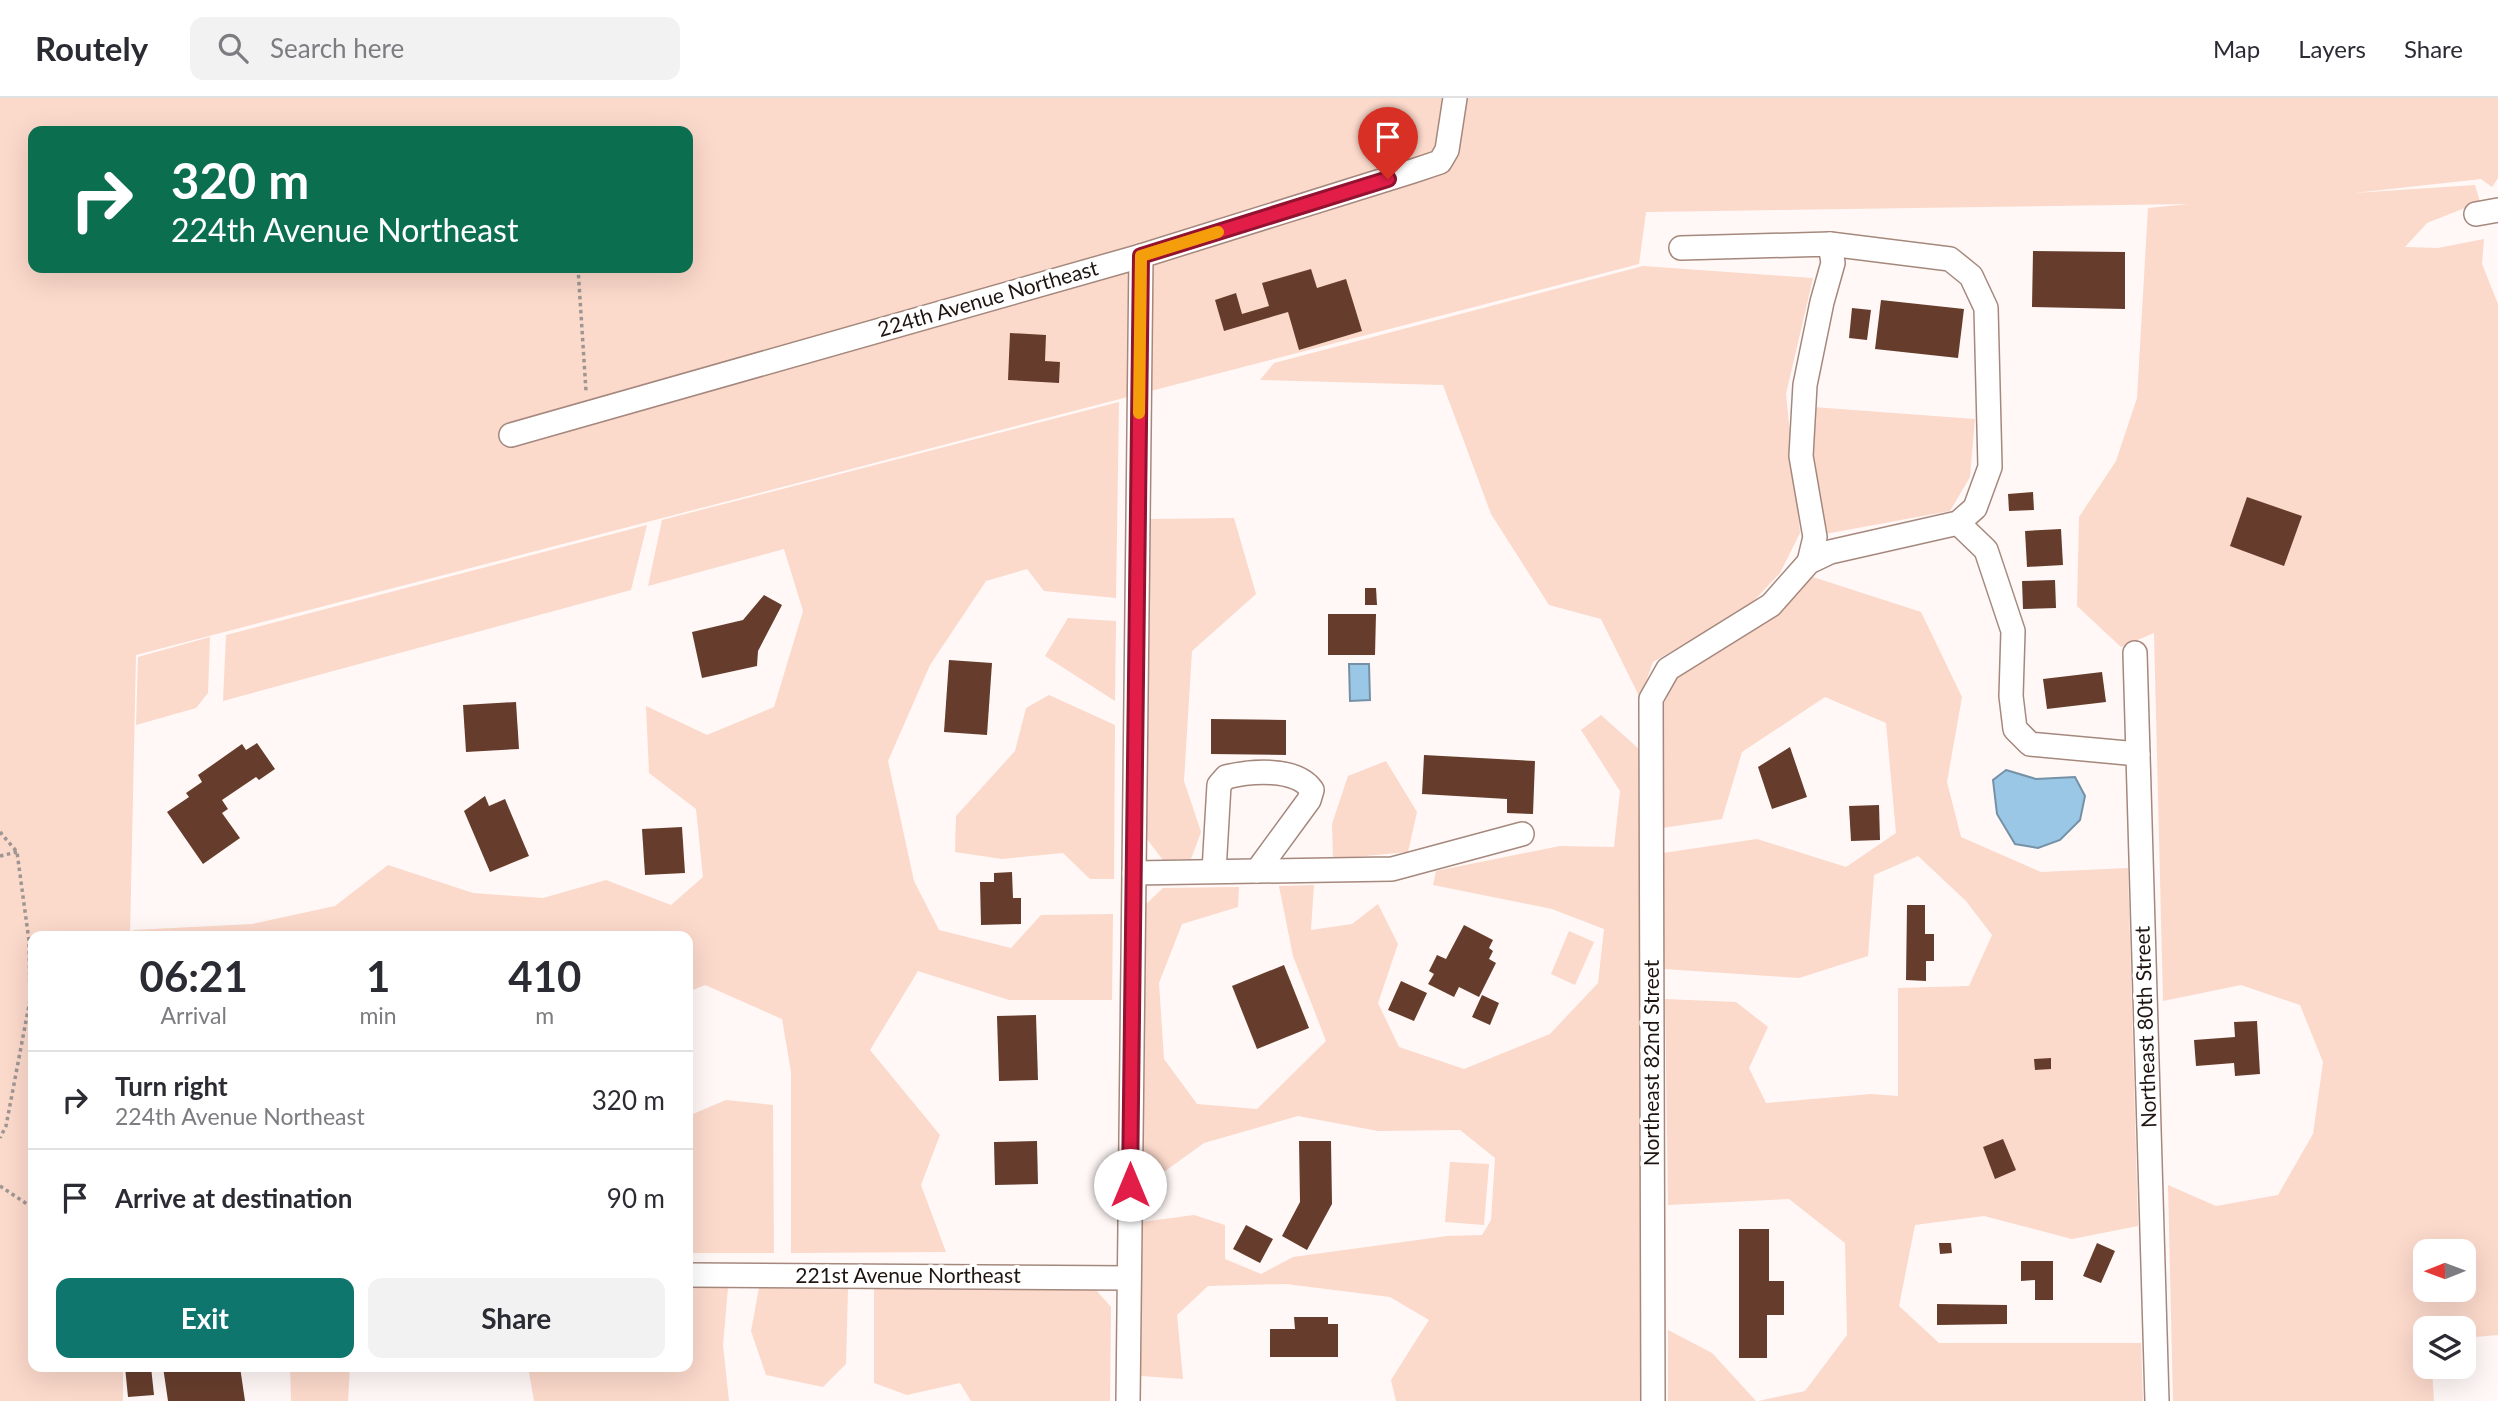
<!DOCTYPE html>
<style>
:root{--surface:#fff;--page:#f2f2f3;--text:#2b2b33;--muted:#7c7c81;--line:#e1e1e2;--accent:#0f766e}
body{margin:0;font-family:Lato,sans-serif;background:var(--page);color:var(--text);height:100vh;display:flex;flex-direction:column;font-size:26px;white-space:nowrap}
*{box-sizing:border-box;margin:0}
p{font-size:23px;color:var(--muted)}
.icon{flex:none;width:38px;height:38px;fill:none;stroke:currentColor;stroke-width:2;stroke-linecap:round;stroke-linejoin:round}
.map{position:relative;flex:1;overflow:hidden}
.details{position:absolute;left:28px;top:833px;width:665px;height:441px;display:flex;flex-direction:column;background:var(--surface);border-radius:14px;box-shadow:0 7px 28px #0002}
.details>*{flex:none}
.top-card{position:absolute;left:28px;top:28px;width:665px;height:147px;border-radius:14px;box-shadow:0 7px 28px #0002;background:#0b6e4f;color:#fff;overflow:hidden}
.needle{width:46px;rotate:269deg}
.buttons{position:absolute;left:2413px;top:1141px;display:grid;gap:14px}
.buttons a{display:grid;place-items:center;width:63px;height:63px;border-radius:14px;background:var(--surface);box-shadow:0 7px 28px #0002;font-size:35px}
.pin{position:absolute;display:grid;place-items:center;width:60px;height:60px;color:#fff;margin:-72px -30px;border-radius:50% 50% 50% 0;rotate:-45deg;box-shadow:0 0 7px #0007}
.pin .icon{rotate:45deg}
.me{position:absolute;width:77px;margin:-38px;rotate:0deg;stroke-linejoin:round;filter:drop-shadow(0 0 5px #0008)}
.turn{display:flex;align-items:center;gap:24px;height:147px;padding:0 28px;font-size:32px}
.turn .icon{width:91px;height:91px;stroke-width:2.5}
.turn b{display:block;font-size:49px;line-height:60px}
.eta{display:flex;justify-content:space-evenly;align-items:center;height:119px;text-align:center}
.eta b{font-size:42px;font-weight:700;line-height:49px}
.primary-button{display:flex;gap:14px;margin-top:auto;padding:14px 28px}
.primary-button a{flex:1;height:80px;border-radius:14px;background:var(--accent);color:#fff;font-size:28px;font-weight:700;line-height:80px;text-align:center}
.primary-button a+a{background:var(--page);color:var(--text)}
ul{padding:0;list-style:none}
li{display:flex;align-items:center;gap:21px;height:98px;padding:0 28px;border-top:2px solid var(--line)}
li div{flex:1}
li b{display:block;font-size:26px}
li em{font-style:normal}
header{display:flex;align-items:center;gap:42px;box-sizing:border-box;height:98px;padding:0 35px;background:var(--surface);border-bottom:2px solid var(--line)}
header strong{font-size:33px}
nav{display:flex;gap:38px;margin-inline-start:auto;font-size:24px}
.search{width:490px;height:63px;background:var(--page);display:flex;align-items:center;gap:18px;box-sizing:border-box;padding:0 24px;border-radius:14px;color:var(--muted);font-size:26px}
.map>svg:first-child{display:block}
.green{fill:#fbd9cb;fill-rule:evenodd}
.water{fill:#9ac7e6;stroke:#7591a6;stroke-width:2}
.building{fill:#663d2c}
.lines{fill:none;stroke-linecap:round;stroke-linejoin:round}
.minor-casing{stroke:#a5887d;stroke-width:26}
.path{stroke:#9f9694;stroke-width:3.5;stroke-dasharray:3.5 3.5;stroke-linecap:butt}
.minor{stroke:#fff;stroke-width:23}
.route-casing{stroke:#92132f;stroke-width:18}
.route{stroke:#e11d48;stroke-width:12}
.slow{stroke:#f59e0b;stroke-width:12}
.labels{text-anchor:middle;stroke-width:7;stroke-linejoin:round;paint-order:stroke}
.street-label{font-size:21px;fill:#1e1410;stroke:#fff}
</style>
<header>
<strong>Routely</strong>
<div class="search"><svg class="icon" aria-label="search" viewBox="0 0 24 24"><circle cx="10" cy="10" r="6"/><path d="M15 15l6 6"/></svg>Search here</div>
<nav><a>Map</a><a>Layers</a><a>Share</a></nav>
</header>
<div class="map">
<svg width="2498" height="1303" viewBox="0 0 2498 1303">
<rect width="100%" height="100%" fill="#fff8f6"/>
<g class="green">
<path d="M0,0H2498V80L2492,89L2481,81L2354,95L2475,87L2480,104L2427,125L2405,149L2438,150L2484,141L2482,166L2498,206V1237L2464,1240V1230H2426V1269H2432L2434,1303H2173L2168,1087L2216,1108L2278,1097L2313,1036L2323,964L2300,907L2241,887L2163,903L2154,535L2121,549L2077,508L2079,419L2116,363L2137,300L2148,110L2189,106L1646,114L1639,166L136,557L130,838H33V1269H123V1303H0ZM33,33H688V170H33ZM2426,1153H2464V1192H2426Z"/>
<polygon points="1643,168 1813,180 1786,296 1800,435 1780,475 1748,509 1653,564 1640,600 1601,521 1549,507 1491,416 1443,287 1260,282 1274,265"/>
<polygon points="1119,304 1116,500 1044,493 1027,471 986,483 930,567 888,663 914,783 939,832 1011,850 1041,817 1113,816 1112,902 1009,902 918,873 870,952 940,1037 921,1087 946,1154 791,1155 791,974 782,921 705,887 688,894 688,838 133,838 133,832 252,826 335,808 388,767 473,795 543,800 606,782 671,807 703,779 696,711 649,675 646,608 707,637 774,609 803,513 784,451 648,488 662,422"/>
<polygon points="1813,309 1975,321 1970,379 1950,413 1825,436 1810,351"/>
<polygon points="1234,420 1256,496 1192,553 1184,683 1201,734 1191,761 1163,762 1147,741 1150,421"/>
<polygon points="647,427 631,492 223,603 226,537"/>
<polygon points="1813,479 1921,514 1962,599 1947,684 1961,739 2041,774 2128,770 2138,1128 2072,1141 1984,1118 1915,1127 1899,1208 1939,1245 2141,1245 2143,1303 1758,1303 1805,1293 1847,1237 1845,1145 1789,1101 1668,1107 1665,901 1736,904 1768,929 1749,970 1766,1005 1871,996 1898,998 1898,890 1969,888 1992,837 1966,803 1918,758 1874,777 1868,858 1799,880 1664,871 1663,755 1757,741 1846,769 1896,735 1886,625 1825,599 1742,654 1722,721 1662,730 1661,611 1677,579 1774,517"/>
<polygon points="1068,520 1116,523 1115,603 1045,558"/>
<polygon points="210,539 208,595 196,610 136,627 138,559"/>
<polygon points="1049,597 1115,627 1114,781 1090,781 1063,755 1002,761 955,754 956,718 1015,653 1026,610"/>
<polygon points="1601,617 1639,651 1641,1303 1396,1303 1391,1282 1429,1222 1390,1199 1286,1186 1208,1188 1177,1217 1183,1281 1141,1278 1142,1124 1194,1117 1225,1127 1225,1161 1261,1176 1293,1159 1447,1138 1482,1137 1491,1122 1495,1060 1460,1032 1378,1033 1298,1018 1204,1045 1143,1089 1146,806 1163,790 1239,789 1238,809 1182,826 1159,885 1164,961 1197,1006 1257,1011 1326,943 1293,858 1279,788 1314,787 1311,832 1352,826 1378,806 1398,846 1378,905 1399,949 1464,971 1550,936 1598,885 1604,831 1552,811 1433,787 1436,773 1560,748 1614,749 1620,693 1581,632"/>
<polygon points="1386,663 1417,714 1408,754 1333,761 1332,726 1348,678"/>
<polygon points="1569,833 1594,844 1575,887 1551,876"/>
<polygon points="726,1002 773,1007 774,1155 688,1155 688,1018"/>
<polygon points="1450,1064 1489,1066 1484,1127 1445,1124"/>
<polygon points="688,1190 728,1190 723,1247 729,1303 534,1303 528,1269 688,1269"/>
<polygon points="759,1190 848,1191 846,1266 823,1289 766,1277 751,1233"/>
<polygon points="874,1191 1096,1192 1111,1209 1110,1303 971,1303 960,1285 907,1297 874,1285"/>
<polygon points="1668,1232 1712,1255 1756,1303 1668,1303"/>
<polygon points="290,1269 350,1269 348,1303 291,1303"/>
</g>
<g class="water">
<polygon points="1349,566 1369,566 1370,602 1350,603"/>
<polygon points="2006,672 2036,681 2075,679 2085,698 2080,722 2060,742 2038,750 2015,746 1997,716 1993,682"/>
</g>
<g class="building">
<polygon points="2033,153 2125,154 2125,211 2032,209"/>
<polygon points="1311,171 1317,190 1346,181 1362,233 1299,252 1288,214 1224,233 1215,202 1236,195 1242,216 1269,208 1262,185"/>
<polygon points="1881,202 1964,211 1958,260 1875,251"/>
<polygon points="1852,210 1871,212 1867,242 1849,240"/>
<polygon points="1010,235 1046,237 1045,263 1060,264 1059,285 1008,282"/>
<polygon points="2033,394 2034,412 2009,413 2008,396"/>
<polygon points="2247,399 2302,418 2284,468 2230,448"/>
<polygon points="2061,431 2063,467 2027,469 2025,433"/>
<polygon points="2055,482 2056,510 2023,511 2022,483"/>
<polygon points="1365,490 1376,490 1377,507 1365,507"/>
<polygon points="764,497 782,507 758,553 757,568 702,580 692,534 743,522"/>
<polygon points="1328,516 1376,516 1375,557 1328,557"/>
<polygon points="949,562 992,565 987,637 944,634"/>
<polygon points="2102,574 2106,604 2047,611 2043,581"/>
<polygon points="516,604 519,651 466,654 463,607"/>
<polygon points="1211,621 1286,622 1286,657 1211,656"/>
<polygon points="257,645 275,671 259,682 256,679 222,702 228,711 222,715 240,740 203,766 167,714 189,699 186,695 202,684 198,677 242,646 246,652"/>
<polygon points="1790,649 1807,699 1772,711 1758,669"/>
<polygon points="1424,657 1535,663 1533,716 1507,715 1507,701 1422,696"/>
<polygon points="485,698 489,708 505,701 529,758 490,774 464,713"/>
<polygon points="1879,707 1880,742 1851,743 1849,708"/>
<polygon points="682,729 685,775 645,777 642,731"/>
<polygon points="1012,774 1013,800 1021,800 1021,826 981,827 980,784 994,784 994,775"/>
<polygon points="1907,807 1925,807 1925,836 1934,836 1934,863 1926,863 1926,883 1906,882"/>
<polygon points="1464,827 1493,842 1489,850 1493,853 1489,861 1496,865 1479,899 1459,889 1454,899 1428,886 1434,876 1429,873 1437,857 1446,861"/>
<polygon points="1284,867 1309,930 1257,951 1232,888"/>
<polygon points="1401,883 1427,895 1414,923 1388,912"/>
<polygon points="1482,897 1499,905 1490,927 1472,919"/>
<polygon points="1036,917 1038,982 999,983 997,918"/>
<polygon points="2257,923 2260,976 2235,978 2234,965 2196,968 2194,942 2235,939 2234,924"/>
<polygon points="2051,960 2051,971 2035,972 2034,961"/>
<polygon points="2003,1041 2016,1072 1995,1081 1983,1049"/>
<polygon points="1037,1043 1038,1086 995,1087 994,1044"/>
<polygon points="1299,1043 1331,1043 1332,1106 1307,1152 1282,1138 1300,1104"/>
<polygon points="1246,1127 1273,1141 1260,1165 1233,1151"/>
<polygon points="1739,1131 1769,1131 1769,1183 1784,1183 1784,1217 1767,1217 1767,1260 1739,1260"/>
<polygon points="1939,1145 1951,1145 1952,1155 1940,1156"/>
<polygon points="2097,1145 2115,1153 2101,1185 2083,1178"/>
<polygon points="2021,1163 2053,1163 2053,1202 2035,1202 2035,1182 2021,1183"/>
<polygon points="1937,1206 2007,1207 2007,1226 1937,1227"/>
<polygon points="1294,1219 1328,1219 1328,1226 1338,1226 1338,1259 1270,1259 1270,1231 1295,1231"/>
<polygon points="125,1269 151,1269 154,1297 128,1299"/>
<polygon points="163,1269 240,1269 245,1303 168,1303"/>
</g>
<g class="lines">
<g class="minor-casing">
<g id="minor">
<polyline points="2476,116 2498,112"/>
<polyline points="1681,150 1830,146 1833,165 1822,204 1805,287 1801,358 1815,439 1809,464"/>
<polyline points="511,337 1141,158 1413,73 1440,64 1447,52 1455,0"/>
<polyline points="1958,425 1986,452 2013,533 2011,598 2015,631 2030,646 2138,656"/>
<polyline points="2135,555 2157,1303"/>
<path d="M1214,773L1219,687L1226,679C1251,673 1296,669 1312,692L1309,702L1257,773"/>
<polyline points="1134,775 1392,771 1522,736"/>
<polyline points="688,1177 1129,1180"/>
<polyline points="1128,1303 1141,158"/>
<polyline points="1653,1303 1651,601 1668,571 1771,507 1809,464 1830,454 1958,425 1975,410 1990,369 1986,210 1971,178 1950,161 1830,146"/>
</g>
</g>
<g class="path">
<polyline points="578,170 586,293"/>
<polyline points="0,734 17,754 29,843 30,902 6,1028 0,1040"/>
<polyline points="0,758 17,754"/>
<polyline points="0,1088 33,1110"/>
</g>
<use href="#minor" class="minor"/>
</g>
<g class="lines">
<g class="route-casing">
<polyline id="route" points="1130,1087 1141,158 1388,81"/>
</g>
<use href="#route" class="route"/>
<polyline class="slow" points="1139,315 1141,158 1218,134"/>
</g>
<g class="labels">
<g class="street-label">
<text transform="translate(988 201) rotate(-16)" y="7">224th Avenue Northeast</text>
<text transform="translate(2146 929) rotate(-92)" y="7">Northeast 80th Street</text>
<text transform="translate(1652 965) rotate(-90)" y="7">Northeast 82nd Street</text>
<text x="908" y="1185">221st Avenue Northeast</text>
</g>
</g>
</svg>
<div class="buttons">
<a><svg class="needle" viewBox="-14 -14 28 28"><path d="M0-13l5 13h-10z" fill="#e53935"/><path d="M0 13l5-13h-10z" fill="#7c7c81"/></svg></a>
<a><svg class="icon" aria-label="layers" viewBox="0 0 24 24"><path d="M12 4l9 5-9 5-9-5zM3 14l9 5 9-5"/></svg></a>
</div>
<div class="pin" style="left:1388px;top:81px;background:#d93025"><svg class="icon" aria-label="arrive" viewBox="0 0 24 24"><path d="M6 21V4h12l-3 4 3 4H6"/></svg></div>
<svg class="me" style="left:1130px;top:1087px" viewBox="-20 -20 40 40"><circle r="19" fill="#fff"/><path d="M0-13L10 11 0 6-10 11z" fill="#e11d48"/></svg>
<div class="top-card">
<div class="turn"><svg class="icon" aria-label="right" viewBox="0 0 24 24"><path d="M7 20v-9h11M14 6l5 5-5 5"/></svg><div><b>320 m</b>224th Avenue Northeast</div></div>
</div>
<section class="details">
<div class="eta">
<div><b>06:21</b><p>Arrival</p></div>
<div><b>1</b><p>min</p></div>
<div><b>410</b><p>m</p></div>
</div>
<ul>
<li><svg class="icon" aria-label="right" viewBox="0 0 24 24"><path d="M7 20v-9h11M14 6l5 5-5 5"/></svg><div><b>Turn right</b><p>224th Avenue Northeast</p></div><em>320 m</em></li>
<li><svg class="icon" aria-label="arrive" viewBox="0 0 24 24"><path d="M6 21V4h12l-3 4 3 4H6"/></svg><div><b>Arrive at destination</b></div><em>90 m</em></li>
</ul>
<div class="primary-button"><a>Exit</a><a>Share</a></div>
</section>
</div>
